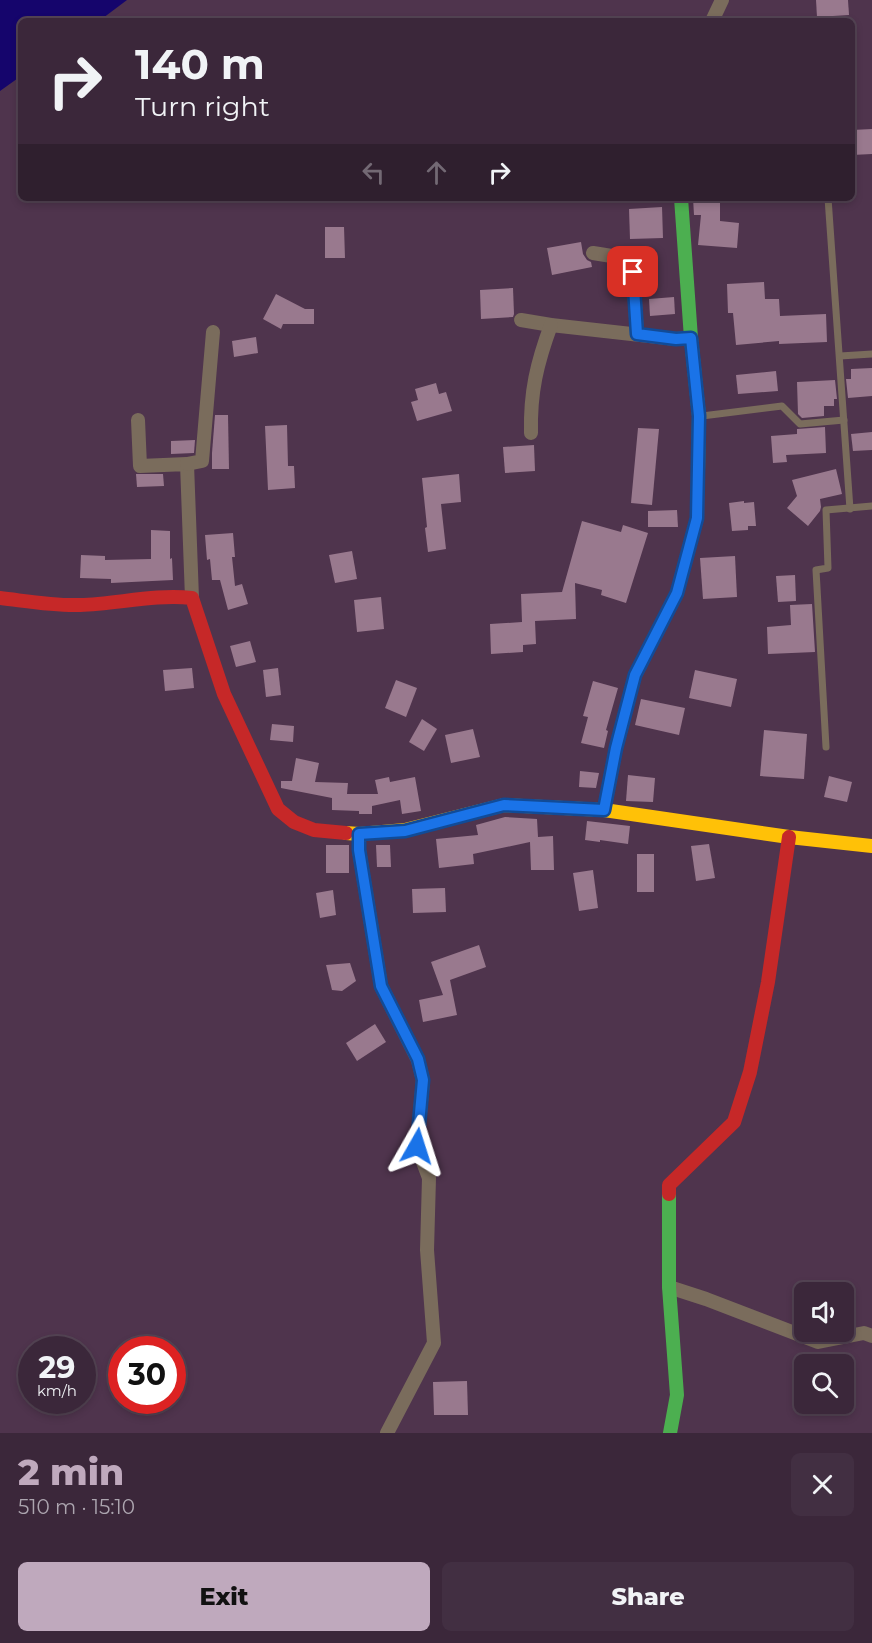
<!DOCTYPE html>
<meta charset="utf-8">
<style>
:root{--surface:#3b273a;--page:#422f42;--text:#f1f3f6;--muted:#aca5af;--line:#544454;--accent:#bfa9bd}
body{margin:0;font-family:Montserrat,sans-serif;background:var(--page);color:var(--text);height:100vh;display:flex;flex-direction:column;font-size:22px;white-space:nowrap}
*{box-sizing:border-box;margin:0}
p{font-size:20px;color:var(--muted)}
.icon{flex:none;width:33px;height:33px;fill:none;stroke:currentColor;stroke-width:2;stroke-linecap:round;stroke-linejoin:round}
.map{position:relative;height:1433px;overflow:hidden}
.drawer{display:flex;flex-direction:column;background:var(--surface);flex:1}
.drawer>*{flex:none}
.guide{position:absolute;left:18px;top:18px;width:837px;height:183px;border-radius:9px;box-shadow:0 3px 9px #0003,0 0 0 2px var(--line);background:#3b273a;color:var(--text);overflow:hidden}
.buttons{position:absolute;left:794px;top:1282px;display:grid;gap:12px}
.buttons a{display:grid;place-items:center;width:60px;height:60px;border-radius:9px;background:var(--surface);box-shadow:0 3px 9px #0003,0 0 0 2px var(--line);font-size:30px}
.speed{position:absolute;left:18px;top:1336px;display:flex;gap:12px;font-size:30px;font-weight:700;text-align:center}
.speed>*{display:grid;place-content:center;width:78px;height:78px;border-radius:50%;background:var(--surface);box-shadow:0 3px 9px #0003,0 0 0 2px var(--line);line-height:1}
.speed small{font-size:15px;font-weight:400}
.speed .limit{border:9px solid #d22;background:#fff;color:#111}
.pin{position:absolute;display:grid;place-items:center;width:51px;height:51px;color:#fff;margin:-26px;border-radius:12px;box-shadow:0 3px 9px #0006}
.me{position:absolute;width:66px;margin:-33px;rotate:6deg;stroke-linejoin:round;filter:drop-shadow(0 0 4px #0008)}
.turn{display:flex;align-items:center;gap:21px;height:126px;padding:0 18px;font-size:27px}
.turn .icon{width:78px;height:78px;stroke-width:2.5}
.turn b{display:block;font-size:42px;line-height:51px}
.lanes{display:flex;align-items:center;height:57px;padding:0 18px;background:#0003;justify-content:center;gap:30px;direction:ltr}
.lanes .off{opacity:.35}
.round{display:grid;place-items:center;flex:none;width:63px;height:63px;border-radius:9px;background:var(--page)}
.head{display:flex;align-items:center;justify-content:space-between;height:102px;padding:0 18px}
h1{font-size:36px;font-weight:800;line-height:45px;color:var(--accent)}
.action{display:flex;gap:12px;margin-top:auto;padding:12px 18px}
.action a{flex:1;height:69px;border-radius:9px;background:var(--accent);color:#111;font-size:24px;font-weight:800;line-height:69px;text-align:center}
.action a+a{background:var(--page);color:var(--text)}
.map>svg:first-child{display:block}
.water{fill:#15056c}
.building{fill:#99798e}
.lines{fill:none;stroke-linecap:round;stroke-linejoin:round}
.lane{stroke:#7a6c5c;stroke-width:7}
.street{stroke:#7a6c5c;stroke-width:14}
.fast{stroke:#4caf50;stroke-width:14}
.slow{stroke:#ffc107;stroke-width:14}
.jam{stroke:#c62828;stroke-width:14}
.route-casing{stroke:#114b97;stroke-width:15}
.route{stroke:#1a73e8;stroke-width:10}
</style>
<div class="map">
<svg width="872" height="1433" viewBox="0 0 872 1433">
<rect width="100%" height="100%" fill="#4f344d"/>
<polygon class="water" points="0,0 127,0 99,21 21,21 21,76 0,91"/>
<g class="building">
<polygon points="816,0 848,0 849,15 817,17"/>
<polygon points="872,129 872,154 852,155 852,130"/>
<polygon points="693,198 720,198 720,221 739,223 737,248 698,245 701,215 694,215"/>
<polygon points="662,207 663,238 630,239 629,209"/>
<polygon points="325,227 344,227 345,258 325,258"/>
<polygon points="581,242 583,254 587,260 591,262 592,267 552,275 547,248"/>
<polygon points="764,282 765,299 779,299 780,316 826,314 827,342 779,344 779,341 736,345 733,313 728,313 727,284"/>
<polygon points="513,288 514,314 513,317 481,319 480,290"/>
<polygon points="276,294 305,309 314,309 314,324 283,324 281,329 263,319"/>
<polygon points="674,297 675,314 650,316 649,299"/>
<polygon points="256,337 258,353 234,357 232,341"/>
<polygon points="872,368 872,396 848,398 846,379 851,379 851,369"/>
<polygon points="776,371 778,391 738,394 736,375"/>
<polygon points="835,380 837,399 834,399 834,406 824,406 824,416 802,418 798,414 797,382"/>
<polygon points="436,383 439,394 446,392 452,411 417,421 411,402 418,400 415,389"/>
<polygon points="215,415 228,415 229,469 212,469 212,453"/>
<polygon points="287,425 288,466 294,466 295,488 268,490 265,426"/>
<polygon points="825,427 826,453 786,455 787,462 773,463 771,436 797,434 797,429"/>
<polygon points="638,428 659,429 652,505 631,503"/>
<polygon points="872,432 872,450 853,451 851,434"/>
<polygon points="195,440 194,453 171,454 171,441"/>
<polygon points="534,445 535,471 505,473 503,447"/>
<polygon points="836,469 842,494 820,499 821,507 820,511 808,526 787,508 797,496 792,480"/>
<polygon points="136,474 163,474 164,486 137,487"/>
<polygon points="459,474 461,502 441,504 446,549 428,552 425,528 427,527 422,478"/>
<polygon points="744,501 744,503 754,502 756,526 748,526 748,530 732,531 729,503"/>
<polygon points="677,510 678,527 648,527 648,511"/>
<polygon points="582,521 621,532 623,525 648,533 626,603 601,595 602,590 575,583 576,619 535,621 536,644 523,645 523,652 491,654 490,624 522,622 521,594 562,592"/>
<polygon points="151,530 170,531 170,559 172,558 173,580 111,583 111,579 80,578 81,555 105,556 105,560 151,559"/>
<polygon points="233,533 235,557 232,557 235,586 242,584 248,604 228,610 220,580 212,580 210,559 207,560 205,535"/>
<polygon points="352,551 357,579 335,583 329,555"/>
<polygon points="735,556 737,597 703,599 700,558"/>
<polygon points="795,575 796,601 778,602 776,576"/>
<polygon points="381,597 384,629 357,632 354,600"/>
<polygon points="812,604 815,652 768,654 767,627 791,625 790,605"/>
<polygon points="250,641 256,662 236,667 230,646"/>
<polygon points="192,668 194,688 165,691 163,670"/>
<polygon points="278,668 281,695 266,697 263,670"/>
<polygon points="695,670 737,679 731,707 689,698"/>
<polygon points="396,680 417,688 406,717 385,708"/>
<polygon points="593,681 618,688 606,730 608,731 604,748 581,743 588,717 583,716"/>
<polygon points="641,699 685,708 679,735 635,725"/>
<polygon points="422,719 437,729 424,751 409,742"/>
<polygon points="272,724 294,726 293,742 270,740"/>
<polygon points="473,729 480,757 451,763 445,735"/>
<polygon points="764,730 807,734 804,779 760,776"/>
<polygon points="296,758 319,763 315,782 348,783 347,794 378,794 375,780 389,777 390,782 415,777 421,811 402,814 400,800 372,806 372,814 359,814 359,811 332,810 332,798 281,788 281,781 292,781"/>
<polygon points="580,771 599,773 596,788 579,787"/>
<polygon points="628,775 655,778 653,802 626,801"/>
<polygon points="829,776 852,782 847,802 824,797"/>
<polygon points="505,817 537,819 538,837 553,836 554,870 531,870 530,842 473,854 474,864 439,868 436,839 478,835 476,825"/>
<polygon points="587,821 630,826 628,844 600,840 600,842 585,840"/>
<polygon points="709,844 715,878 696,881 691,846"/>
<rect x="326" y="845" width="23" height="28"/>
<polygon points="376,845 390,845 391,867 377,867"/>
<rect x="637" y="854" width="17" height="38"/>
<polygon points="593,870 598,908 579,911 573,873"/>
<polygon points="445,888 446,912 413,913 412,889"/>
<polygon points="333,890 336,915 320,918 316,893"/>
<polygon points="479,945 486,967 450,980 457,1015 423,1022 419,1000 443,995 431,962"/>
<polygon points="350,963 356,981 342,991 332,990 326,965"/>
<polygon points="375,1024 386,1042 357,1061 346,1043"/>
<polygon points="467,1381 468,1415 434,1415 433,1382"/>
</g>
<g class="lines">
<g class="lane">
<polyline points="828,198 850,509"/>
<polyline points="840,356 872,354"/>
<polyline points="702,416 782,406 800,424 844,420"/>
<polyline points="826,747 816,570 828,568 826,510 872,506"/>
</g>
<g class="street">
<polyline points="712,21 722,0"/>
<polyline points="593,253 618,257 633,272 637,334"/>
<polyline points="521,320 551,325 676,339 691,338"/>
<polyline points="138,420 140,466 187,464 192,598"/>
<path d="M531,433C530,392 537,363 551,325"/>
<polyline points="187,464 202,461 213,332"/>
<polyline points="359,834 359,850 381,986 418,1060 423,1080 417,1146 429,1178 427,1250 434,1343 387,1433"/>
<polyline points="669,1287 706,1299 818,1342 864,1333 872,1336"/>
</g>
<g class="fast">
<polyline points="681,198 691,338 699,416 698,472"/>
<polyline points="669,1194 669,1287 677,1395 670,1433"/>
</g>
<polyline class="slow" points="346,833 359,834 405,830 504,805 604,810 789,837 872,846"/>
<g class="jam">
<path d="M0,598C26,601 53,606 80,605C117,604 154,594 192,598L224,694L278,809L294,822L314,830L346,833"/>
<polyline points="604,810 616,748 635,675 677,593 697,518 698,472"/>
<polyline points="669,1194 669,1185 734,1122 750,1072 768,982 789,837"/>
</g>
</g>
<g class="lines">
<g class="route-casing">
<polyline id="route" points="417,1146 423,1080 418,1059 381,986 359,850 359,834 405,831 504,805 604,810 616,748 635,675 677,593 697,518 699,416 691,338 676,339 637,334 633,272"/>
</g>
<use href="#route" class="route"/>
</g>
</svg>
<div class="buttons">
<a><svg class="icon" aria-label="sound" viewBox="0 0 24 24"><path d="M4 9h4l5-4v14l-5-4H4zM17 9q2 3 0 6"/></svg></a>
<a><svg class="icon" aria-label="search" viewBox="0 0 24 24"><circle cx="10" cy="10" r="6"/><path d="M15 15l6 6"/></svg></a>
</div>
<div class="speed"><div>29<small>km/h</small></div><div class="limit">30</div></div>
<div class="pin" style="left:633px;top:272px;background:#d93025"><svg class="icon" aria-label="arrive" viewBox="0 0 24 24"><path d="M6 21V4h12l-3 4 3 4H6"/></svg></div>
<svg class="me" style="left:417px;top:1146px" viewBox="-20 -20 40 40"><path d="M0-17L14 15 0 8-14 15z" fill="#1a73e8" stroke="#fff" stroke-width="4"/></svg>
<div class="guide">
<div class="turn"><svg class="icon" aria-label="right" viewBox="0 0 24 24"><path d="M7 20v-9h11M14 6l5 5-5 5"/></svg><div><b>140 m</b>Turn right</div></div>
<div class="lanes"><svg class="icon off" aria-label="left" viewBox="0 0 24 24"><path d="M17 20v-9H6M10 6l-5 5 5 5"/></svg><svg class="icon off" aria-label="ahead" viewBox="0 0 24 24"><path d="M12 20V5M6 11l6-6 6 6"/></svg><svg class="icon" aria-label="right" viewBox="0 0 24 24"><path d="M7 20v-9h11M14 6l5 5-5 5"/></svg></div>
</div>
</div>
<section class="drawer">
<div class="head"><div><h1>2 min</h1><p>510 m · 15:10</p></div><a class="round"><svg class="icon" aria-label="close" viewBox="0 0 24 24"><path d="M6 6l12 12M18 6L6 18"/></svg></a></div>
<div class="action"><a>Exit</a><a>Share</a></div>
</section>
